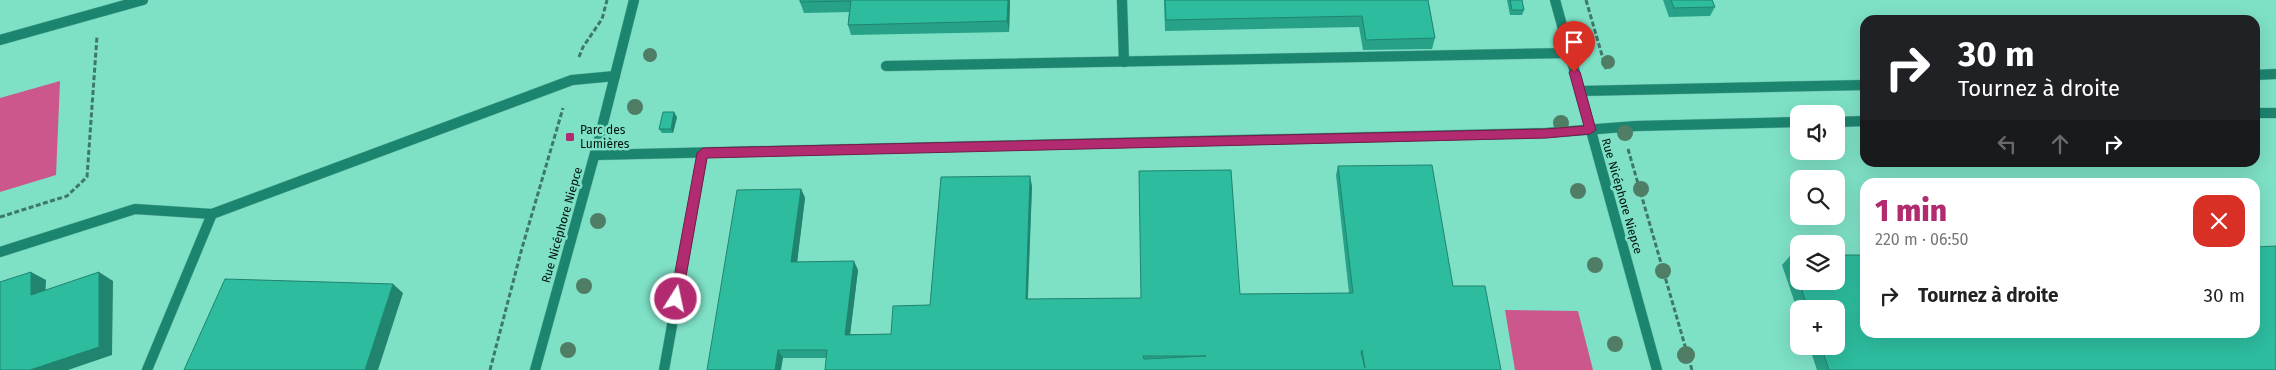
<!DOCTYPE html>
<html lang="fr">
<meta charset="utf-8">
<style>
:root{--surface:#fff;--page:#f6f6f6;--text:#222;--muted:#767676;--accent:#b22b70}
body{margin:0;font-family:"Fira Sans",sans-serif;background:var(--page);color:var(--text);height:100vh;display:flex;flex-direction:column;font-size:19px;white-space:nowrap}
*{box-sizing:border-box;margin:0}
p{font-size:16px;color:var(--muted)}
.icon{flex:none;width:28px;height:28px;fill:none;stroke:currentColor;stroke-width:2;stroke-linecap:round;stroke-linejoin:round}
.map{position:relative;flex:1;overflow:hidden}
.drawer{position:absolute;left:1860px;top:178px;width:400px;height:160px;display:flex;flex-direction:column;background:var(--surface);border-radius:15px;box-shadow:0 5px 20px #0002}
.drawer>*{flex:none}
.banner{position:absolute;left:1860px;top:15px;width:400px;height:152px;border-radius:15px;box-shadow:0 5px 20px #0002;background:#202124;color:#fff;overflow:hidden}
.controls{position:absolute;left:1790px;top:105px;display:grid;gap:10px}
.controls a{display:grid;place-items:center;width:55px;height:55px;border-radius:10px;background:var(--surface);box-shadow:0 5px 20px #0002;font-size:25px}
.pin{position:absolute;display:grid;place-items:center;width:42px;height:42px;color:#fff;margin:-51px -21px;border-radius:50% 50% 50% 0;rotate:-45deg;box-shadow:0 0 5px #0007}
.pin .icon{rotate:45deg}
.me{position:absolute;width:55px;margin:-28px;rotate:10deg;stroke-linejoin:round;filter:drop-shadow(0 0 4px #0008)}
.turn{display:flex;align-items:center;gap:18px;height:105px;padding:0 15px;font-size:22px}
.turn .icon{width:65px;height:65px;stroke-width:2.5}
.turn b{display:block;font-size:35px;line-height:42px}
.lanes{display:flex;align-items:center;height:48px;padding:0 15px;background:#0003;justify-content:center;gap:25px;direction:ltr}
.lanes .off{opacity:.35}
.round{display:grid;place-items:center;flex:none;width:52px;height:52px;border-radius:15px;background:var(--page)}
.head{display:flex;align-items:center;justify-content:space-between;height:85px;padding:0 15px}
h1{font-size:30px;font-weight:800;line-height:38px;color:var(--accent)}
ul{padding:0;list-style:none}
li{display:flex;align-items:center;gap:15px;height:65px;padding:0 15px}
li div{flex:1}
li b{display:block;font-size:19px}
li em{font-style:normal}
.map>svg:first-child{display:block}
.water{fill:#cb578c}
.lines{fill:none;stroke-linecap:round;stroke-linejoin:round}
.lane-casing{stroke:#67bca5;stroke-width:11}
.street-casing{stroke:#67bca5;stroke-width:11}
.path{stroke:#3e7869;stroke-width:3;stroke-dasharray:5 2.5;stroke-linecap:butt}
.lane{stroke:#1c856f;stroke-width:10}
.street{stroke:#1c856f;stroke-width:10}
.tree{fill:#4f7d65}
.wall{fill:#27a288}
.shaded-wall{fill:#20846f}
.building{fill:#2dbc9e;stroke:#20846f;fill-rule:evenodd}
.route{fill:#b22b70;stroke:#741c49}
.poi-dot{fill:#b22b70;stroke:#7ee1c6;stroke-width:2}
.labels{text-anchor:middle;stroke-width:5;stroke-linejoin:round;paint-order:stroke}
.poi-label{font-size:12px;fill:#00120d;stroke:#7ee1c6;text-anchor:start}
.street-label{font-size:12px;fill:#00120d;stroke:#7ee1c6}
</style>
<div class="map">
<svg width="2276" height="370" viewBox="0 0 2276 370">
<rect width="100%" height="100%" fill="#7ee1c6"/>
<g class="water">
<polygon points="60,81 56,175 0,192 0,98"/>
<polygon points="1505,310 1578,311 1593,370 1515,370"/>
</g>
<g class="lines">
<g class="lane-casing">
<g id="lane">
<polyline points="1122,0 1124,62"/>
<polyline points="0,40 143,0"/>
<polyline points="886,66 1569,53"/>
<polyline points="2255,75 2276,74"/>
<polyline points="1580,91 1865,85"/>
<polyline points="2255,113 2276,113"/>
<polyline points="1836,122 1865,121"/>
<polyline points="595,155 1546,133 1636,126 1799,122"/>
<polyline points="0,252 135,209 212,214"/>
<polyline points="147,370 212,214 572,80 615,76"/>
<polyline points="664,370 703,153"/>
</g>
</g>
<g class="street-casing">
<g id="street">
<polyline points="1555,0 1657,370"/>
<polyline points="535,370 600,135 634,0"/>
</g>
</g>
<g class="path">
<polyline points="1586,0 1606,69"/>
<polyline points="579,57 583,47 602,19 607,0"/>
<polyline points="1628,149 1692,370"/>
<polyline points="0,217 67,196 87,177 97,36"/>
<polyline points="490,370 522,248 563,108"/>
</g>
<use href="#lane" class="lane"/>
<use href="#street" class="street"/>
</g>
<g class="tree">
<circle cx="650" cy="55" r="7"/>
<circle cx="1608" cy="62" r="7"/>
<circle cx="635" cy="107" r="8"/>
<circle cx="1561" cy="123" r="8"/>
<circle cx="1625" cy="133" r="8"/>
<circle cx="1641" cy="189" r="8"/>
<circle cx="1578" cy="191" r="8"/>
<circle cx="598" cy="221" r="8"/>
<circle cx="1595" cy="265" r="8"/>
<circle cx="1663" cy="271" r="8"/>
<circle cx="584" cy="286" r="8"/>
<circle cx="1615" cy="344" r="8"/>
<circle cx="568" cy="350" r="8"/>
<circle cx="1686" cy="355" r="9"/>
</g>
<g class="wall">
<polygon points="800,0 1010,0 1009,32 851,35 848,25 849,12 804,13 800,2"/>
<polygon points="1164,0 1428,0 1435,38 1432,49 1363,50 1359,27 1165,31"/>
<polygon points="1507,0 1522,0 1524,10 1522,15 1510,15"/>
<polygon points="1663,0 1712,0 1715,7 1710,16 1669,17"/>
<polygon points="677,117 673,133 662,133 659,129"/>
<polygon points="1338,166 1453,286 1501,370 826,358 783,358 707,370 801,189 805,198 797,262 858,270 850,334 891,334 930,305 1032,186 1028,299 1141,298 1240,294 1349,293 1336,175"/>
<polygon points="1790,256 2276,370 1817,370 1809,346 1836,346 1836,309 1799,309 1799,315 1782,265"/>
</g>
<g class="shaded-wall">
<polygon points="1008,0 1010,0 1009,32 1007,21"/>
<polygon points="674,112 677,117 673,133 671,129"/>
<polygon points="1030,176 1032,186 1027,308 1026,299"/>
<polygon points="801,189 805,198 796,271 791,262"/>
<polygon points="854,261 858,270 849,343 845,335"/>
<polygon points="31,272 46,280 45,303 31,295"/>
<polygon points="99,272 113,281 112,355 68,370 30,370"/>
<polygon points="393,284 403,293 378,370 365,370"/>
<polygon points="778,350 783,358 781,370 775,370"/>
</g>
<g class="building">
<polygon points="800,0 1008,0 1007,21 848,25 851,1 800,2"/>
<polygon points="1165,0 1428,0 1435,38 1366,40 1362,16 1166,20"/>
<polygon points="1510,0 1522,0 1524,10 1512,10"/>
<polygon points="1671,0 1712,0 1715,7 1674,8"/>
<polygon points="663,112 674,112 671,129 659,129"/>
<path d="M1432,165L1453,286H1485L1501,370H825L827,350H778L775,370H707L737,190L801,189L791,262L854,261L845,335L891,334L893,306L930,305L941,177L1030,176L1026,299L1141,298L1139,171L1231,170L1240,294L1353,293L1338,166ZM1362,350L1365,368L1361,352ZM1143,356H1206L1144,359Z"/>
<polygon points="2276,246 2276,370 1829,370 1821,346 1836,346 1836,309 1808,309 1799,281 1836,281 1836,255 1865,255 1865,332 2255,332 2255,247"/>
<polygon points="1790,256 1799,256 1799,281"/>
<polygon points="31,272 31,295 99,272 99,347 30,370 0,370 0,282"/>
<polygon points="225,279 393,284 365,370 184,370"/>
</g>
<polygon class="route" points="1574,68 1580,72 1596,130 1590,134 1546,138 707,158 682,299 680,303 676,304 672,303 670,299 697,153 703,148 1546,129 1584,126 1569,72"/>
<rect class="poi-dot" x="565" y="132" width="10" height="10" rx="2.5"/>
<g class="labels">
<g class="poi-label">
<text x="580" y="134">Parc des<tspan x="580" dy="14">Lumières</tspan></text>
</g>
<g class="street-label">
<text transform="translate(1622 196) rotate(74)" y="4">Rue Nicéphore Niepce</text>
<text transform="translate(562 225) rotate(-74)" y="4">Rue Nicéphore Niepce</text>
</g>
</g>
</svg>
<div class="controls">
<a><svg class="icon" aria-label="sound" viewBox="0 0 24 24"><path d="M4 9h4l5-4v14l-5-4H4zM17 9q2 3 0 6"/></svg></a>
<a><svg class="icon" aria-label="search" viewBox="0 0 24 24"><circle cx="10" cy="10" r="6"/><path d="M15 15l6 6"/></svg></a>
<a><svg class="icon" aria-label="layers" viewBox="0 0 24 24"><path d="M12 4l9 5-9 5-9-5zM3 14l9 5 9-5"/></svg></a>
<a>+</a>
</div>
<div class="pin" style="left:1574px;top:72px;background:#d93025"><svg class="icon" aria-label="arrive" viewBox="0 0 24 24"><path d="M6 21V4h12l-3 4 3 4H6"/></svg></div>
<svg class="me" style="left:676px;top:299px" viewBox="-20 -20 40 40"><circle r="17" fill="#b22b70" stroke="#fff" stroke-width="3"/><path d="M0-11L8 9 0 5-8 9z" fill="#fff"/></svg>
<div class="banner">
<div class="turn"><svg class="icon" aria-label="right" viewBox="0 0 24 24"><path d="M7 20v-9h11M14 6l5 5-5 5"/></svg><div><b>30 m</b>Tournez à droite</div></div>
<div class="lanes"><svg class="icon off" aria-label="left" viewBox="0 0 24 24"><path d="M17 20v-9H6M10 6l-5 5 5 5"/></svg><svg class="icon off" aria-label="ahead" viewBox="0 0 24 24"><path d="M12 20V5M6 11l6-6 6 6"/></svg><svg class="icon" aria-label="right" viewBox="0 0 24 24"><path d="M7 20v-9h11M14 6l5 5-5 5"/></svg></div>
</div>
<section class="drawer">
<div class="head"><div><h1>1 min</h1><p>220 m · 06:50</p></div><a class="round" style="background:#d93025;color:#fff"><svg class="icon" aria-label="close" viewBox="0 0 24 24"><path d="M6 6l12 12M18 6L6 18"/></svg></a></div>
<ul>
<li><svg class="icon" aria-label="right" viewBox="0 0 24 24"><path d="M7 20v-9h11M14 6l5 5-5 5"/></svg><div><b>Tournez à droite</b></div><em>30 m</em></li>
</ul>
</section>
</div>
